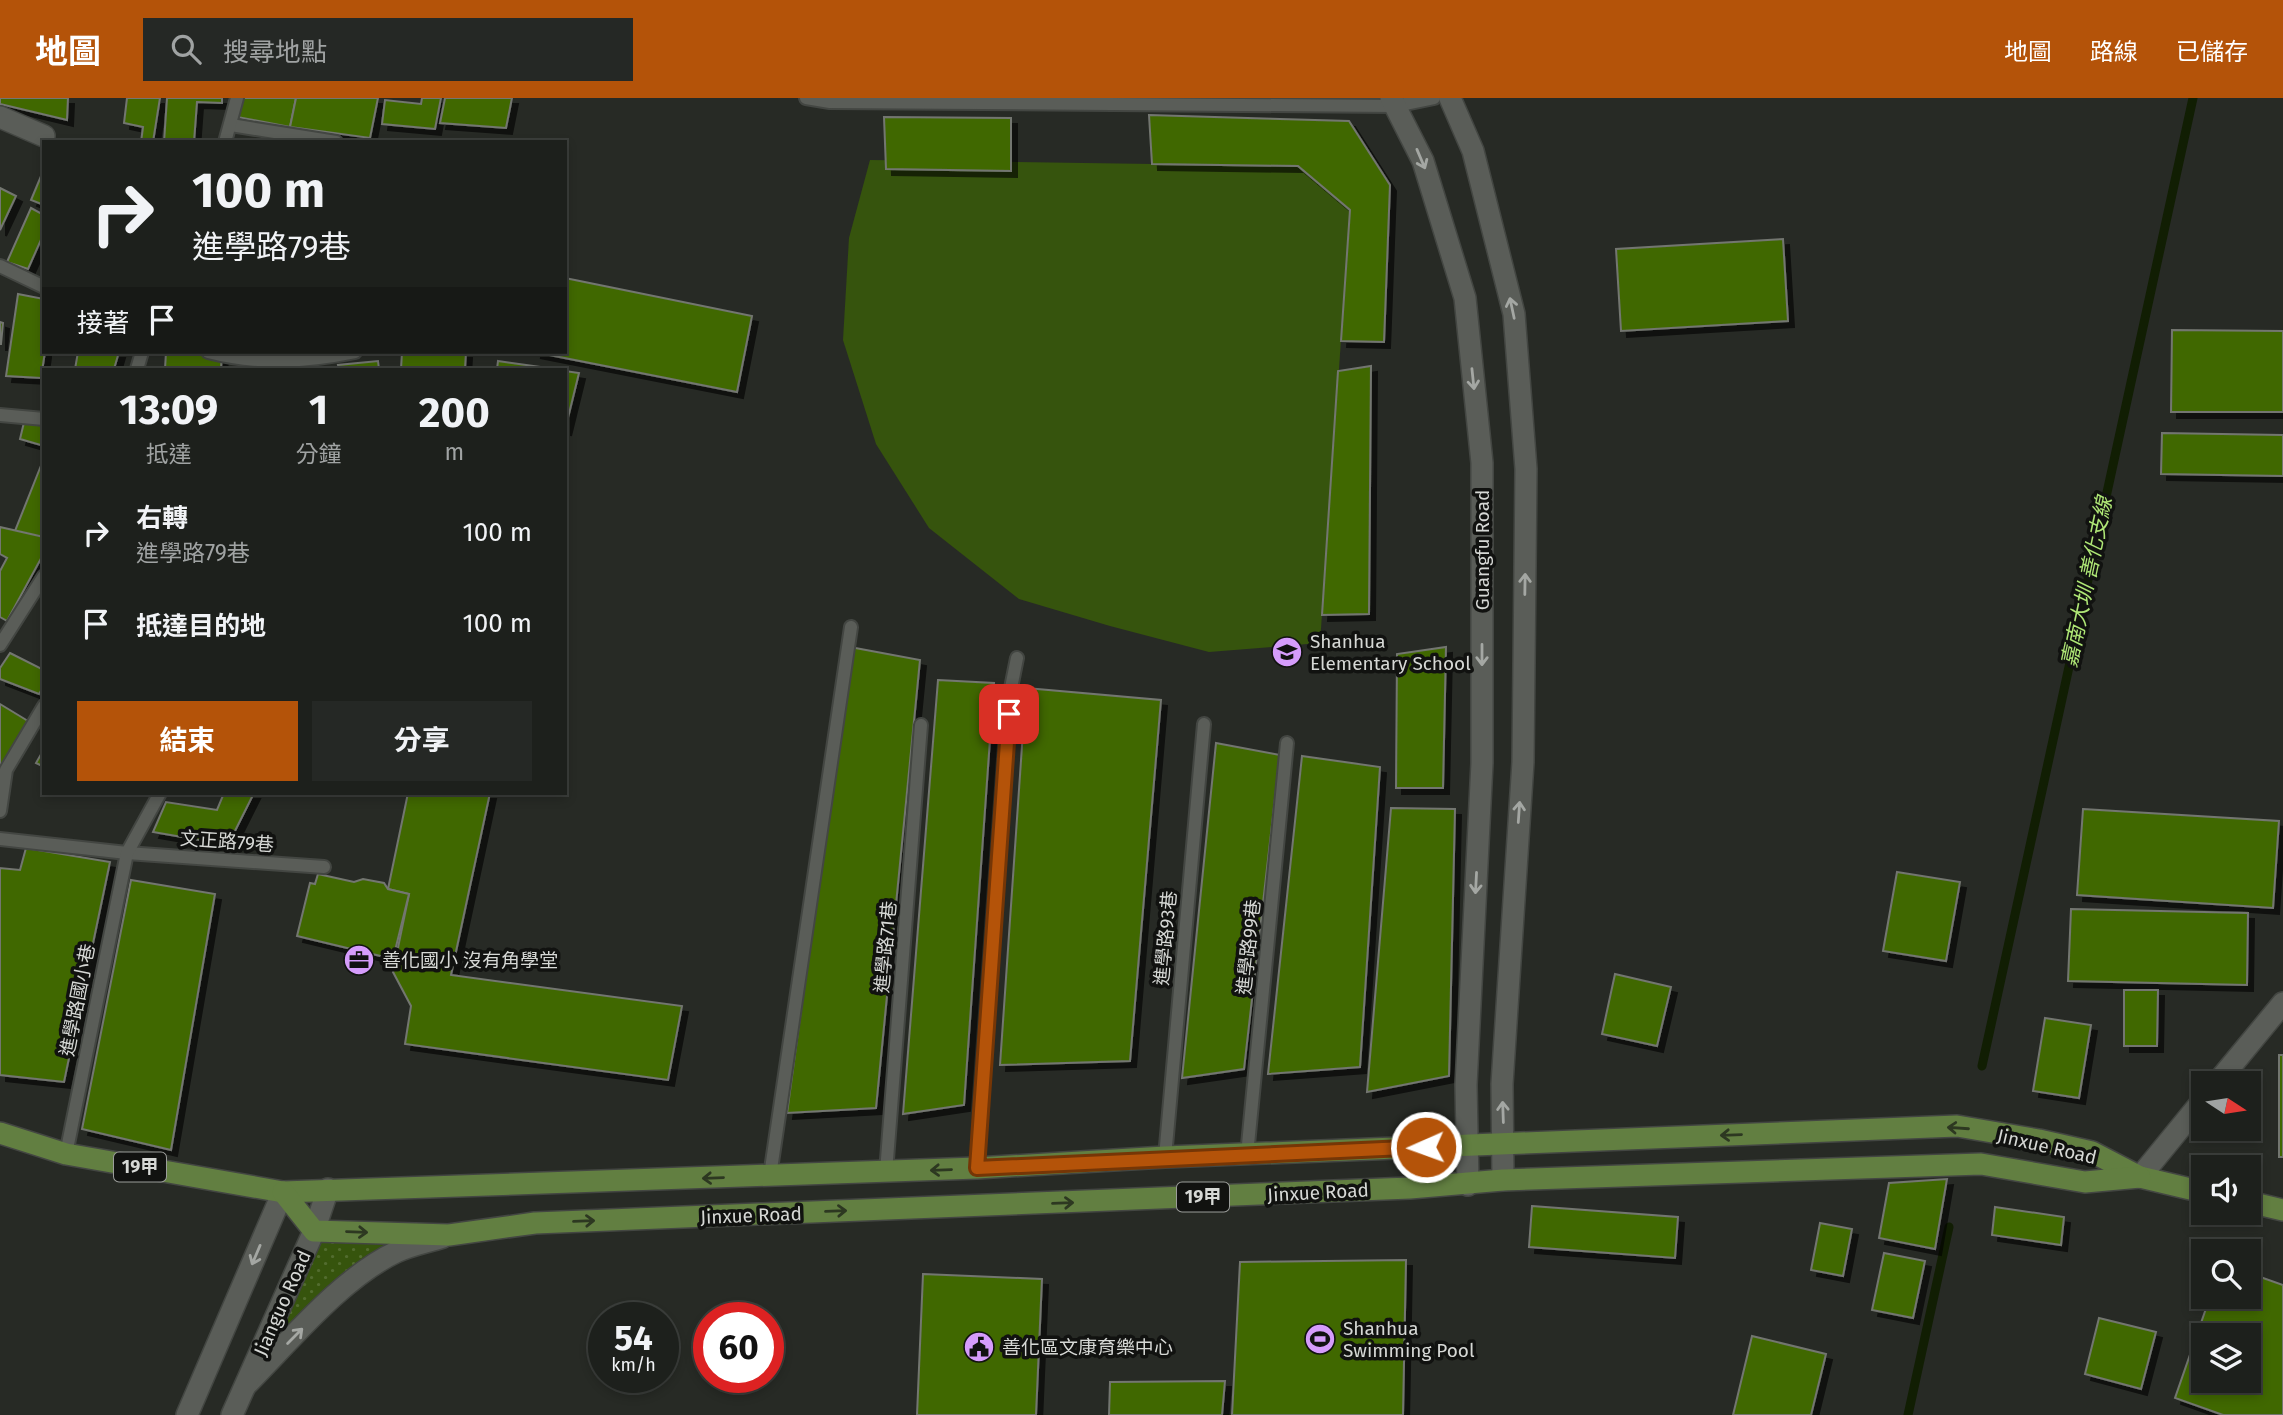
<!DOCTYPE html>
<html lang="zh-TW">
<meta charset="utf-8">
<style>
:root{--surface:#1d201c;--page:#252825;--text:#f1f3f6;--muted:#a0a3a3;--line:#3b3e3b;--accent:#b45309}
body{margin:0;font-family:"Fira Sans","Noto Sans TC",sans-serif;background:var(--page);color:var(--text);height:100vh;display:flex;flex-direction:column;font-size:26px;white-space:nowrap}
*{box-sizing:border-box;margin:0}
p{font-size:23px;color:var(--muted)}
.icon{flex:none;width:38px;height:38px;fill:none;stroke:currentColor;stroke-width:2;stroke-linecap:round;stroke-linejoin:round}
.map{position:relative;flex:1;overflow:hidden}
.panel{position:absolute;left:42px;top:270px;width:525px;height:427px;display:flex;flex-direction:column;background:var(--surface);border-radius:0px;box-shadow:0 4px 10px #0003,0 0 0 2px var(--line)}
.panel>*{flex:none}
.hud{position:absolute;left:42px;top:42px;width:525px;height:214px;border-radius:0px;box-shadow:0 4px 10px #0003,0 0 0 2px var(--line);background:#1d201c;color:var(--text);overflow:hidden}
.needle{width:46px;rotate:102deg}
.buttons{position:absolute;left:2191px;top:973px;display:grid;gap:14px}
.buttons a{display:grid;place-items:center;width:70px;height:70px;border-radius:0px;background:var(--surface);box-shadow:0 4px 10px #0003,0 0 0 2px var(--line);font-size:35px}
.speed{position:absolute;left:588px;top:1204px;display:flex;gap:14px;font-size:35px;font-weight:700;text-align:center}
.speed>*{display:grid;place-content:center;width:91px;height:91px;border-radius:50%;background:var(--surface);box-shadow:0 4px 10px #0003,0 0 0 2px var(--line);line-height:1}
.speed small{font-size:18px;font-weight:400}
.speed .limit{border:10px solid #d22;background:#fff;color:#111}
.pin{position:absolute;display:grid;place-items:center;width:60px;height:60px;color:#fff;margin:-30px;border-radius:14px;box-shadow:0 4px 10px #0006}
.me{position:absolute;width:77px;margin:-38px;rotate:268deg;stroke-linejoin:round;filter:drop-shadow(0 0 5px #0008)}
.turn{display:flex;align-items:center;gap:24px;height:147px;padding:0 35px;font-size:32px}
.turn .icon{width:91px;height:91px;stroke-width:2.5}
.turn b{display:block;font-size:49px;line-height:60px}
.then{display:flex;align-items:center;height:66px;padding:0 35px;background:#0003;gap:14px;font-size:26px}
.eta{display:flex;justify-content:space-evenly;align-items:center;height:119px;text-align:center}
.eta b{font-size:42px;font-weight:700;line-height:49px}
.action{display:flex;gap:14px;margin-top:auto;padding:14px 35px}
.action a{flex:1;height:80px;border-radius:0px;background:var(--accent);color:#fff;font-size:28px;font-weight:700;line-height:80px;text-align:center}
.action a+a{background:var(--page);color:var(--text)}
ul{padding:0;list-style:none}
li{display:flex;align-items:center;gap:21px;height:91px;padding:0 35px}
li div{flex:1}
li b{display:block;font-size:26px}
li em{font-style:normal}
header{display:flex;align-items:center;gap:42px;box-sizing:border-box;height:98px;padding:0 35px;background:var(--accent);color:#fff}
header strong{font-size:33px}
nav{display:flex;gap:38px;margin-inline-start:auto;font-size:24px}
.search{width:490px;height:63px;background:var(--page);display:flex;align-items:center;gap:18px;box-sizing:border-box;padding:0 24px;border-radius:0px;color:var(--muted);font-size:26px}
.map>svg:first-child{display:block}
.grass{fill:url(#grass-dots)}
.park{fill:#36540d}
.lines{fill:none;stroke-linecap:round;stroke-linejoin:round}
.stream{stroke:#111e03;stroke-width:9}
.building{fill:#416806;stroke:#737670;stroke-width:2;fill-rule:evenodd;filter:url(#shadow)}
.service-casing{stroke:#434642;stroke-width:16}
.minor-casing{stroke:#434642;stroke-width:24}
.tertiary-casing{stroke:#434642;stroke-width:24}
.primary-casing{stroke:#434642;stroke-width:24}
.service{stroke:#5a5d58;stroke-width:12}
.minor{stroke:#5a5d58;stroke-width:21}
.tertiary{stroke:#5a5d58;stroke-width:21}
.primary{stroke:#627f41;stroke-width:21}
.oneway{stroke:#a4a7a3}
.oneway2{stroke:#2d3821}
.route-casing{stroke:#753606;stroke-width:18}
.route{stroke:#b45309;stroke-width:12}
.labels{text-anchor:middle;stroke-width:7;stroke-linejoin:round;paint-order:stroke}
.shield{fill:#111210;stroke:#9b9d9a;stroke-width:2}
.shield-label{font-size:18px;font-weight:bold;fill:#d6d8d5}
.street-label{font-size:19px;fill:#d6d8d5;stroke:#111210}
.poi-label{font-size:19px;fill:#d6d8d5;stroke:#111210;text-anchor:start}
.water-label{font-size:21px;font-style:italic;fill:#afe776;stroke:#111210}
</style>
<header>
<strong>地圖</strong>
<div class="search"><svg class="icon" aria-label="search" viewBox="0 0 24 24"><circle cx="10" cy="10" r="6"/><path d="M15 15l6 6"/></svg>搜尋地點</div>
<nav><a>地圖</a><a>路線</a><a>已儲存</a></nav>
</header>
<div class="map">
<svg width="2283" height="1317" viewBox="0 0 2283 1317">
<defs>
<pattern id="grass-dots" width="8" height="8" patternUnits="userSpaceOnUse" patternTransform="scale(1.75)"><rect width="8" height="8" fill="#36540d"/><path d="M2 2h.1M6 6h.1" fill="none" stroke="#526c2f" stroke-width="1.8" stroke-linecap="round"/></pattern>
<filter id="shadow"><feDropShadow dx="6" dy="6" stdDeviation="0" flood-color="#0009"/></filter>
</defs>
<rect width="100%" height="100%" fill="#272a25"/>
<polygon class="grass" points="314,1133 449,1137 397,1153 246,1287"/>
<polygon class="park" points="870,62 1298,68 1350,112 1320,545 1209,554 1110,528 1019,501 929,430 876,346 843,242 849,140"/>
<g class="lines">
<g class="stream">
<polyline points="1982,968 2193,0"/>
<polyline points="1908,1317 1949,1129"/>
</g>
</g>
<g class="building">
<polygon points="0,0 68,0 67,22 0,6"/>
<polygon points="127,0 160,0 153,44 141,44 143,29 124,25"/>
<polygon points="167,0 222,0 222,5 197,4 194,44 164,44"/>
<polygon points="241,0 296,0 290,29 237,19"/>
<polygon points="296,0 378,0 370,40 290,29"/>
<polygon points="422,0 441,0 435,31 382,26 385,2 421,6"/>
<polygon points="445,0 512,0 506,30 440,25"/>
<polygon points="1149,17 1349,23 1390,87 1384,244 1341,243 1350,112 1298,68 1152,66"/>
<polygon points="884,19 1011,20 1011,73 886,71"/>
<polygon points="44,71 44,107 31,102"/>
<polygon points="0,90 16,98 0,132"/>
<polygon points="31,110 44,117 44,135 28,171 7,164"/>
<polygon points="1783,141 1788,223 1621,233 1616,151"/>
<polygon points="565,180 752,218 737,294 534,254 565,254"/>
<polygon points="18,196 44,201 45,254 41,280 6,278"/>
<polygon points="0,224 3,225 1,246 0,246"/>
<polygon points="2172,232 2283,233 2283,314 2171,314"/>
<polygon points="78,254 119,254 114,271 75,271"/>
<polygon points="166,254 222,254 221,271 165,271"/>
<polygon points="402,254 466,254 465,271 401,271"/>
<polygon points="378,263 379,271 339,271 338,267"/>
<polygon points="498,263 555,271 497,271"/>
<polygon points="274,265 310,268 310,271 273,271"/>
<polygon points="1371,268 1369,516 1322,517 1338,273"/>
<polygon points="565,273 579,275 565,332"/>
<polygon points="25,320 44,326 44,348 20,341"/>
<polygon points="2162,335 2283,337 2283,378 2161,376"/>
<polygon points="44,360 44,438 42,442 15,433"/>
<polygon points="0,429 44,439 44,455 7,523 0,519 0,473 7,460 0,456"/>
<polygon points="850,549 920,562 876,1010 787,1015"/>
<polygon points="1446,549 1443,690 1396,690 1397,556"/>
<polygon points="10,555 44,572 44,588 39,596 0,581 0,570"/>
<polygon points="938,582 994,585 964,1007 903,1016"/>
<polygon points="1026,590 1161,602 1130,963 1000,967"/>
<polygon points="0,606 28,623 0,671"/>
<polygon points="1216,645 1280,657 1244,971 1182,980"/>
<polygon points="44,651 44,669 36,665"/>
<polygon points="1302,658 1380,669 1360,969 1268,976"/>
<polygon points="224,695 254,695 228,747 153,734 166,704 217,712"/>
<polygon points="408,695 490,695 451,877 682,908 668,982 405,946 411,908 393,874 409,796 388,791"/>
<polygon points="1391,710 1455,711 1449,978 1367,994"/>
<polygon points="2083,711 2279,723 2273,810 2077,797"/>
<polygon points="26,750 110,764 64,984 0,977 0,770 20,772"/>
<polygon points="1897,774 1960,784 1946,863 1883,853"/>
<polygon points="318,776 354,784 363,781 384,785 388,791 409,796 393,861 297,838 310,785 315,786"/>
<polygon points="131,782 215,796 171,1052 82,1031"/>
<polygon points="2071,811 2248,815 2247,887 2068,883"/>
<polygon points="1615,876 1671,889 1657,948 1602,936"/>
<polygon points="2124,892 2158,892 2157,948 2124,948"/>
<polygon points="2045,920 2091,927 2079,1000 2033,993"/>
<rect x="2279" y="957" width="4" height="102"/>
<polygon points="1947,1081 1935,1151 1879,1140 1889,1085"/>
<polygon points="1532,1108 1678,1119 1675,1160 1529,1149"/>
<polygon points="1995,1109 2064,1119 2061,1147 1992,1137"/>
<polygon points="1820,1125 1852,1131 1843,1178 1811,1172"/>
<polygon points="1884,1155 1925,1163 1913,1220 1872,1212"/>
<polygon points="1406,1162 1403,1317 1232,1317 1240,1164"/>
<path d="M2249,1175L2283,1187V1317H2223L2175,1300L2210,1199H2249ZM2203,1237H2249V1283H2203Z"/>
<polygon points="923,1176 1042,1181 1036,1317 917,1317"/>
<polygon points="2099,1220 2156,1234 2141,1291 2085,1276"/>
<polygon points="1752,1238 1826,1256 1811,1317 1733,1317"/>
<polygon points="1225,1283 1222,1317 1109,1317 1110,1284"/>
</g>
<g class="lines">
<g class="service-casing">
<g id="service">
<polyline points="806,0 830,4 1395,8 1434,0"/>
<polyline points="231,27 336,44"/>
<polyline points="225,44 237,0"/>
<polyline points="0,168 44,189"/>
<path d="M208,254C258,267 306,264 355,254"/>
<polyline points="137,271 142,254"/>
<polyline points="0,317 44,321"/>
<polyline points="0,547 44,478"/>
<polyline points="0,713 6,672 44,608"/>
<polyline points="0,741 127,755 324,769"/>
<polyline points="66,1056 127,755 160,695"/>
<polyline points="1247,1057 1287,645"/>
<polyline points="1165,1059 1204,626"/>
<polyline points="977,1070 1011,590 1017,560"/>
<polyline points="886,1074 921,627"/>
<polyline points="770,1078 851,529"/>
</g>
</g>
<g class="minor-casing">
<g id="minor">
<polyline points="1391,0 1423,63 1465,200 1482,365 1482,665 1466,987 1468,1087"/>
<polyline points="1450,0 1473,53 1514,216 1526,371 1523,664 1502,986 1503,1082"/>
<polyline points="0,19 44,38"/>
</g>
</g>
<g class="tertiary-casing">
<g id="tertiary">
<polyline points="2217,985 2283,905"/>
<polyline points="2140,1079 2203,1002"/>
<path d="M246,1287C289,1244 341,1180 396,1154C410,1147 428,1144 443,1139"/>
<polyline points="187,1317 283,1094"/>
<polyline points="232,1317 314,1133 328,1091"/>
</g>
</g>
<g class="primary-casing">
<g id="primary">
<polyline points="0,1035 66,1056 283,1094 977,1070 1165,1059 1957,1028 2039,1042 2092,1054 2140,1079 2203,1094"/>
<polyline points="283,1094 314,1133 449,1137 535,1125 1410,1090 1503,1082 1981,1066 2085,1084 2140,1079"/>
<polyline points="2249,1104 2283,1112"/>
</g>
</g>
<use href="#service" class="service"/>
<use href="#minor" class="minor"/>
<use href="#tertiary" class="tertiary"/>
<use href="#primary" class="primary"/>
</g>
<defs><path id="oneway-shaft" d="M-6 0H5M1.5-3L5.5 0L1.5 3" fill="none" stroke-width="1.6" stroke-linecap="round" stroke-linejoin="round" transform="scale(1.75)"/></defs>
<g class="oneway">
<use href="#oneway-shaft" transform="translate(1421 61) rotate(67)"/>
<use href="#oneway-shaft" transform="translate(1512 210) rotate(-102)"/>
<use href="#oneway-shaft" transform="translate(1473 281) rotate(84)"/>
<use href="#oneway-shaft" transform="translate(1525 486) rotate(-89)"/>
<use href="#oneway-shaft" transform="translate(1482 557) rotate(90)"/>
<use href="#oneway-shaft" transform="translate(1519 714) rotate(-86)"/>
<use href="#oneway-shaft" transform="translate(1476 785) rotate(93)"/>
<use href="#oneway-shaft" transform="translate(1503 1014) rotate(-92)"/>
<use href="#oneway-shaft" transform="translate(256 1157) rotate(113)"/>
<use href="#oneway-shaft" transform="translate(295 1238) rotate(-45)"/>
</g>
<g class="oneway2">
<use href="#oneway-shaft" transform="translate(1958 1030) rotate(-176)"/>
<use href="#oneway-shaft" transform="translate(1731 1037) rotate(178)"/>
<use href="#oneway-shaft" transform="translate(941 1072) rotate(178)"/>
<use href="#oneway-shaft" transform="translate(713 1080) rotate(178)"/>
<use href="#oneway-shaft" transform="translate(1063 1105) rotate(-2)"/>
<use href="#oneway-shaft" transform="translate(836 1113) rotate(-2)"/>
<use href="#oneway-shaft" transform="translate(584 1123) rotate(-2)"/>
<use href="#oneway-shaft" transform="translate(357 1134) rotate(2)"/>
</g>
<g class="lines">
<g class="route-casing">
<polyline id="route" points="1009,616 977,1070 1426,1049"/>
</g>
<use href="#route" class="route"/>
</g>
<defs>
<g id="school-disc" transform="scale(1.575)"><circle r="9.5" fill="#d59cfb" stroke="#111210"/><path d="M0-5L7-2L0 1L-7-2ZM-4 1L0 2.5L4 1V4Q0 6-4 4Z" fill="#111"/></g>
<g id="office-disc" transform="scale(1.575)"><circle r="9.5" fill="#d59cfb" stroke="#111210"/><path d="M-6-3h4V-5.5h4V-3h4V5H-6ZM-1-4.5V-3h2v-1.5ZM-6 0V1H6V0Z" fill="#111"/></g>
<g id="stadium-disc" transform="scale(1.575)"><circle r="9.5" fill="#d59cfb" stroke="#111210"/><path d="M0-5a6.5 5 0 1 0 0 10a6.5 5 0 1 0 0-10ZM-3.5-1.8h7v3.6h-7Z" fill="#111"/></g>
<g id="civic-disc" transform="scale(1.575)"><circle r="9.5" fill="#d59cfb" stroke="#111210"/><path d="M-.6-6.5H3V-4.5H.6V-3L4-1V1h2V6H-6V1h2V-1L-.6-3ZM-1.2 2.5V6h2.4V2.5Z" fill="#111"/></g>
</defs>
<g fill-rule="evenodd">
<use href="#school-disc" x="1287" y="554"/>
<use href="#office-disc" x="359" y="862"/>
<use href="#stadium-disc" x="1320" y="1241"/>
<use href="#civic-disc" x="979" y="1249"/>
</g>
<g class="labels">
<g class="shield">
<rect x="114" y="1054.5" width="52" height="29" rx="5"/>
<rect x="1177" y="1084.5" width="52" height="29" rx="5"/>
</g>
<g class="shield-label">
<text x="140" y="1075">19甲</text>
<text x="1203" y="1105">19甲</text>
</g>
<g class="street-label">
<text transform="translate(1482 452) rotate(-90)" y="7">Guangfu Road</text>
<text transform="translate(227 743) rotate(4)" y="7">文正路79巷</text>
<text transform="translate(1165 840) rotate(-85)" y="7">進學路93巷</text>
<text transform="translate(885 849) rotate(-85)" y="7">進學路71巷</text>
<text transform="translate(1248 849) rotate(-84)" y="7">進學路99巷</text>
<text transform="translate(77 902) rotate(-79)" y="7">進學路國小巷</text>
<text transform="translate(2047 1048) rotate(13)" y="7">Jinxue Road</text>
<text transform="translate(1318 1094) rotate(-3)" y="7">Jinxue Road</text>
<text transform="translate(751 1117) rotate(-2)" y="7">Jinxue Road</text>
<text transform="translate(282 1205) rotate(-66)" y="7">Jianguo Road</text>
</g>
<g class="poi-label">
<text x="1310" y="550">Shanhua<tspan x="1310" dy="22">Elementary School</tspan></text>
<text x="382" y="869">善化國小 沒有角學堂</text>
<text x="1343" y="1237">Shanhua<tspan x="1343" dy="22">Swimming Pool</tspan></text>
<text x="1002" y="1256">善化區文康育樂中心</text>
</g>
<g class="water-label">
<text transform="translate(2087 484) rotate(-78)" y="7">嘉南大圳 善化支線</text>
</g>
</g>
</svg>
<div class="buttons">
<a><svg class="needle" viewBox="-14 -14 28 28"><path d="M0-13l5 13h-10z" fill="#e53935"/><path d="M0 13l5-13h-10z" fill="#a0a3a3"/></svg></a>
<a><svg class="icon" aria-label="sound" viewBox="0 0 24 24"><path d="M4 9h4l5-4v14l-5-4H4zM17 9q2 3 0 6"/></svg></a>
<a><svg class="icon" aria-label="search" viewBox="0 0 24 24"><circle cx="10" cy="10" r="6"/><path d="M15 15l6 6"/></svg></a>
<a><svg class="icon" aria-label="layers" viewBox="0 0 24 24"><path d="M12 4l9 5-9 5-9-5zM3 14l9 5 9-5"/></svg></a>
</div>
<div class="speed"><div>54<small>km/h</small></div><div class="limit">60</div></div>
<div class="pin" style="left:1009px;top:616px;background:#d93025"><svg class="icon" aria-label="arrive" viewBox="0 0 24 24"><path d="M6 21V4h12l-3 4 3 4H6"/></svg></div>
<svg class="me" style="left:1426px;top:1049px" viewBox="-20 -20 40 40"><circle r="17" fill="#b45309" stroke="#fff" stroke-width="3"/><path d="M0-11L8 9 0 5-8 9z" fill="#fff"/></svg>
<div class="hud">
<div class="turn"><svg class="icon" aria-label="right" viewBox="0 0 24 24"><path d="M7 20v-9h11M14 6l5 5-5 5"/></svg><div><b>100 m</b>進學路79巷</div></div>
<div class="then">接著<svg class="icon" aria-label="arrive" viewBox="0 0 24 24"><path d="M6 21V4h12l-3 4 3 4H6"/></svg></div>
</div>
<section class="panel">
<div class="eta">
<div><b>13:09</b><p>抵達</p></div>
<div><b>1</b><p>分鐘</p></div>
<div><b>200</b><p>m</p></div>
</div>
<ul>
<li><svg class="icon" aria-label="right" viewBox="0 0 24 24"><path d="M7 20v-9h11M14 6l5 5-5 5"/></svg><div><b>右轉</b><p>進學路79巷</p></div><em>100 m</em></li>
<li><svg class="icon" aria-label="arrive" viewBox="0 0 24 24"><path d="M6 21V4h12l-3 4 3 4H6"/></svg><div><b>抵達目的地</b></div><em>100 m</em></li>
</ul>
<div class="action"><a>結束</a><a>分享</a></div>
</section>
</div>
